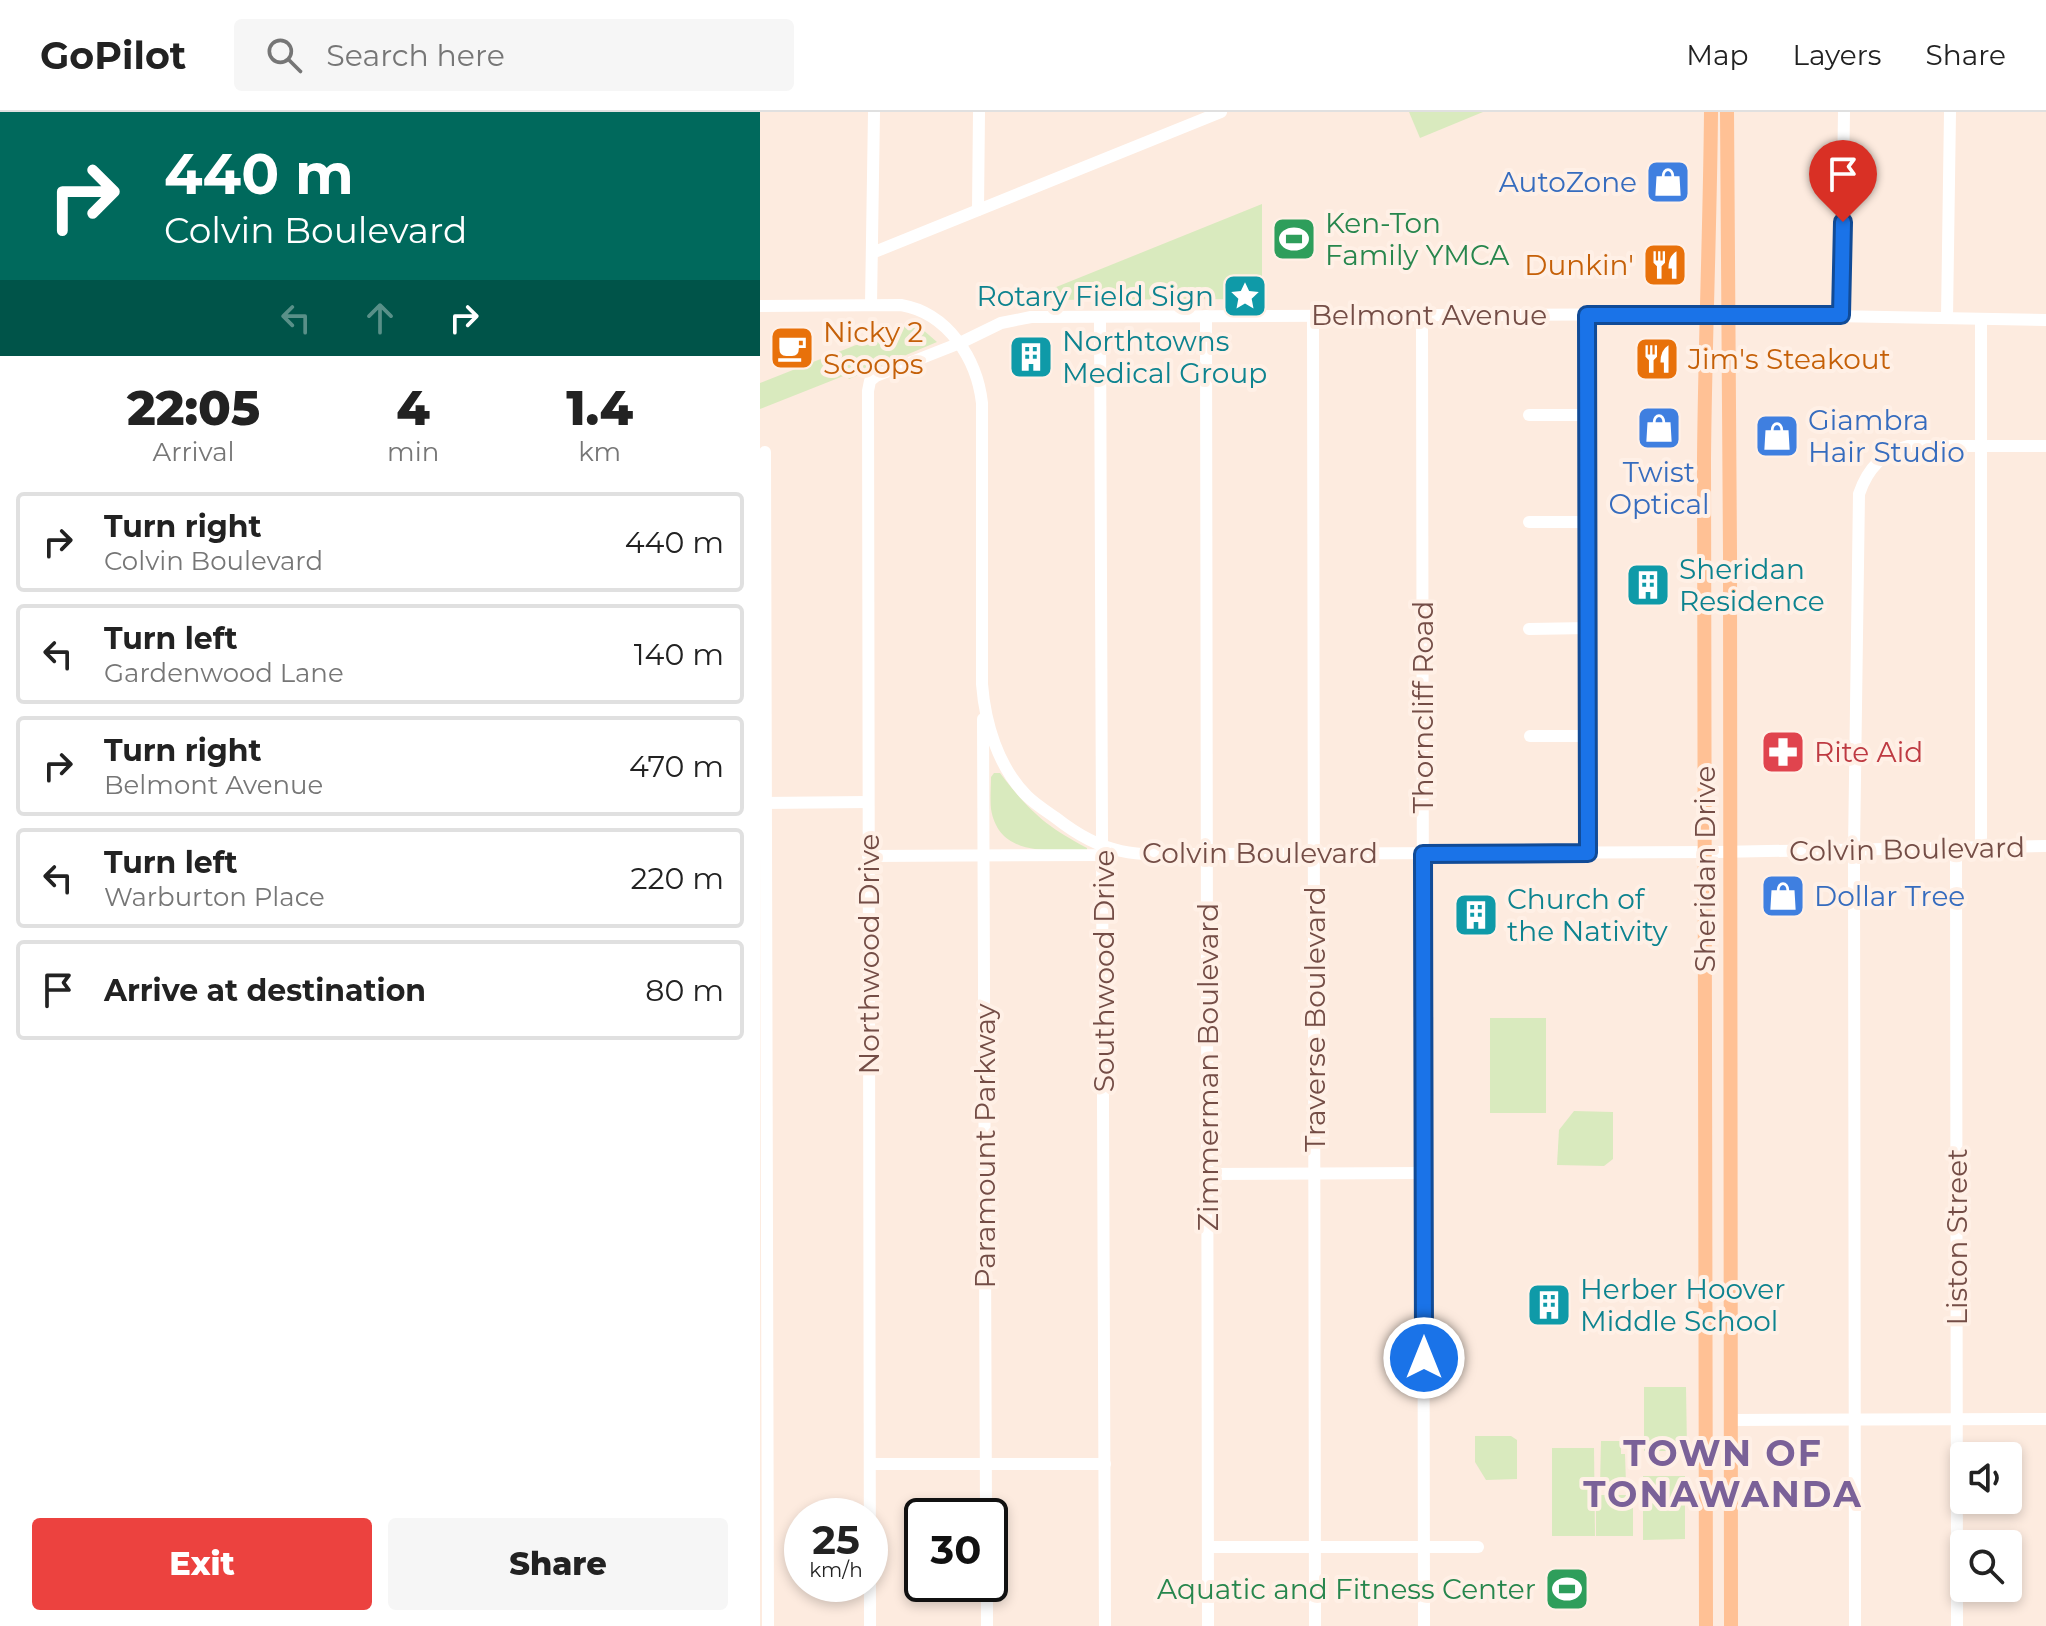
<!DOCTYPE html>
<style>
:root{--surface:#fff;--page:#f6f6f6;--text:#222;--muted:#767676;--line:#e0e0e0;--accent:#ec423f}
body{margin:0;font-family:Montserrat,sans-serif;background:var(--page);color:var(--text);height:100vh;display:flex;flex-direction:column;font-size:30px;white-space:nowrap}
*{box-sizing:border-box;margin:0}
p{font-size:26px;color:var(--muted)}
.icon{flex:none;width:44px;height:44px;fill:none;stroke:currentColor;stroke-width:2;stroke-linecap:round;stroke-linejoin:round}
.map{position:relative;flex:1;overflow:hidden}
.side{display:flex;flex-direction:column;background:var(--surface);width:760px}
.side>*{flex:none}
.top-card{background:#00695c;color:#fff;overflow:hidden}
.fabs{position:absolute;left:1190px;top:1330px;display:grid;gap:16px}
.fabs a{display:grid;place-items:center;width:72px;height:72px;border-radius:8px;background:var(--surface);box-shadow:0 4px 12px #0003;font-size:40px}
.speed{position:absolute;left:24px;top:1386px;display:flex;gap:16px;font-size:40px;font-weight:700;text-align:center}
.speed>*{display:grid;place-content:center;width:104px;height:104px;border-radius:50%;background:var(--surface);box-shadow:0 4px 12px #0003;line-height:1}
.speed small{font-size:20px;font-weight:400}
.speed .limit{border:4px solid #111;border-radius:12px;background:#fff;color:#111}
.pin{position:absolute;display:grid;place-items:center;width:68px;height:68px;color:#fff;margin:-82px -34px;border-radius:50% 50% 50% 0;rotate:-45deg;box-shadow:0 0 8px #0007}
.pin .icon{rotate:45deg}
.me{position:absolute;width:88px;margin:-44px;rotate:0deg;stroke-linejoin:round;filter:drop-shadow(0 0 6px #0008)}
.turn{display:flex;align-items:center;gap:28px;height:168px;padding:0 32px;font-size:36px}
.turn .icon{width:104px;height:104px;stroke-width:2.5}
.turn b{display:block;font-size:56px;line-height:68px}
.lanes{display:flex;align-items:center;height:76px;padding:0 32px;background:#0003;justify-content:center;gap:40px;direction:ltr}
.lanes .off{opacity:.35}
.eta{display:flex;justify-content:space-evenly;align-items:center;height:136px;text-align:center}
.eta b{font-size:48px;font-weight:800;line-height:56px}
.action{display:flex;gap:16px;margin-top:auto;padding:16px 32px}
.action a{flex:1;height:92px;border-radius:8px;background:var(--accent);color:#fff;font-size:32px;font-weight:800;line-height:92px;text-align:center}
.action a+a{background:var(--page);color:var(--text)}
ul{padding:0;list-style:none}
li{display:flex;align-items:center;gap:24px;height:100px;margin:0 16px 12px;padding:0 16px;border:4px solid var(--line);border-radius:8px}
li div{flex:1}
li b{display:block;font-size:30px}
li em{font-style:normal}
header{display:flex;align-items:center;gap:48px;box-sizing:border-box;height:112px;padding:0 40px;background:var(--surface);border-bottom:2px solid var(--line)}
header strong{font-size:38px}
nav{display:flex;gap:44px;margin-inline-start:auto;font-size:28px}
.search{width:560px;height:72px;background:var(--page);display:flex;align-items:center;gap:20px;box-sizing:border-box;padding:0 28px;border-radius:8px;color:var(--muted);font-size:30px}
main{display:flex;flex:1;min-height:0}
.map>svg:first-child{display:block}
.green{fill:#d9eabe}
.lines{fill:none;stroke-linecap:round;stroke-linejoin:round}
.minor{stroke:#fff;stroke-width:12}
.major{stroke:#ffc195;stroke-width:14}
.route-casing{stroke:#114b97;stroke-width:20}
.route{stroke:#1a73e8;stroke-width:14}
.labels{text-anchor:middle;stroke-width:8;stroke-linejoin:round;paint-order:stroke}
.shop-label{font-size:28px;fill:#366cbe;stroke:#fff0e6;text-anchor:start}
.leisure-label{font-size:28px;fill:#27864d;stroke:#fff0e6;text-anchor:start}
.food-label{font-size:28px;fill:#c56008;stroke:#fff0e6;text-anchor:start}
.culture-label{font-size:28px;fill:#0d838f;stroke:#fff0e6;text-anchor:start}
.street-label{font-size:28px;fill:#744d46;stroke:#fff0e6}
.health-label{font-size:28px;fill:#be3a42;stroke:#fff0e6;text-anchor:start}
.district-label{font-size:36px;font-weight:bold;letter-spacing:2px;fill:#7a6198;stroke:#fff0e6}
</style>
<header>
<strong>GoPilot</strong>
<div class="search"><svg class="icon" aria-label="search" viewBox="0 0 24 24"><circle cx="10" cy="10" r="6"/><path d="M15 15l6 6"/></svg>Search here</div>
<nav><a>Map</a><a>Layers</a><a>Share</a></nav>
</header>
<main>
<section class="side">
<div class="top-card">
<div class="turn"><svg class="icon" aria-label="right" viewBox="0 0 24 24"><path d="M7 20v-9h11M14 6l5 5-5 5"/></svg><div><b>440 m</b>Colvin Boulevard</div></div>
<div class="lanes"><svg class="icon off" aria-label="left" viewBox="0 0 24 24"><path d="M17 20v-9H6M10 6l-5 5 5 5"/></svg><svg class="icon off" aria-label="ahead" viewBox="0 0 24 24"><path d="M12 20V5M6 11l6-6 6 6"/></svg><svg class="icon" aria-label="right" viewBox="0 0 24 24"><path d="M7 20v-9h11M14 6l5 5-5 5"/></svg></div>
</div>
<div class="eta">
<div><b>22:05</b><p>Arrival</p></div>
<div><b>4</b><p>min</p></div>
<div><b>1.4</b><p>km</p></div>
</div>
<ul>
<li><svg class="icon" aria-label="right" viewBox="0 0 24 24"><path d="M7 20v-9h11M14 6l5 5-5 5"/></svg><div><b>Turn right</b><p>Colvin Boulevard</p></div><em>440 m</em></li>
<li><svg class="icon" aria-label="left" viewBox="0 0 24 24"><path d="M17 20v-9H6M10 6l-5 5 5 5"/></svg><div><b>Turn left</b><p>Gardenwood Lane</p></div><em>140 m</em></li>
<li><svg class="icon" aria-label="right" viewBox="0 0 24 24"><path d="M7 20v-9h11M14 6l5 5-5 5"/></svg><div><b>Turn right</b><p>Belmont Avenue</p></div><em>470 m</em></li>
<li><svg class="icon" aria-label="left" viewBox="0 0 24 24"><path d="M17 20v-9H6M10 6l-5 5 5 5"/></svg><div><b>Turn left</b><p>Warburton Place</p></div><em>220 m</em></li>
<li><svg class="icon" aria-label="arrive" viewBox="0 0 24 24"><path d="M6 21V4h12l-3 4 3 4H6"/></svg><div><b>Arrive at destination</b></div><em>80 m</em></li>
</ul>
<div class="action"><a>Exit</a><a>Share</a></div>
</section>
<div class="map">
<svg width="1286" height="1514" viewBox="0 0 1286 1514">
<rect width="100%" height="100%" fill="#fdebdf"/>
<g class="green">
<polygon points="649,0 723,0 660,26"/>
<polygon points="502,92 502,187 264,188"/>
<polygon points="154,210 177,230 89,267 86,263 0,297 0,271"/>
<path d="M234,661H240C269,699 285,714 327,736V738C291,738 239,746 231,697C230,687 231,675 231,665Z"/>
<rect x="730" y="906" width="56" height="95"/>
<polygon points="814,999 853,1000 853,1047 844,1054 797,1053 799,1018"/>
<polygon points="884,1275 926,1275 927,1339 884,1339"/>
<polygon points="715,1324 751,1324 757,1328 757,1367 726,1368 715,1350"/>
<polygon points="841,1329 861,1329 861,1342 865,1342 866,1372 840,1374"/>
<polygon points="792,1336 834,1336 835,1424 792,1424"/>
<polygon points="883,1364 925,1364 925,1427 883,1428"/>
<rect x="836" y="1383" width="37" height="41"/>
</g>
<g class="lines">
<g class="minor">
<polyline points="218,98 219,0"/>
<polyline points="112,141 461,0"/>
<polyline points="111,193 114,0"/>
<path d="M0,194L141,193C188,201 217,247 222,291V572C225,611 238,655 267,684C275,692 286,699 296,706C315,721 337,734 361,739C389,745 419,742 447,742L957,740L1286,734"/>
<polyline points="662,203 664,1514"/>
<polyline points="827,203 828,741"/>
<polyline points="1081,203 1084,0"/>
<polyline points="446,204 448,1514"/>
<polyline points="553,204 555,1514"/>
<polyline points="340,205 345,1514"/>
<polyline points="1187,206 1190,0"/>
<polyline points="769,303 829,303"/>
<polyline points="5,340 8,1514"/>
<polyline points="769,410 829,410"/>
<polyline points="769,517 829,516"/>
<polyline points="223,607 226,1404"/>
<polyline points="770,624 829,624"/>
<polyline points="0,691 108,690"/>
<polyline points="1196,735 1197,1514"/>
<polyline points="1221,735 1221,207"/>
<polyline points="108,744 343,743 350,741"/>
<polyline points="448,1062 663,1061"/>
<polyline points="971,1308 1286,1307"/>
<polyline points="110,1352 345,1352"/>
<polyline points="448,1435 718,1435"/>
<polyline points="227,1472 227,1514"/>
<polyline points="110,1514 108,279 110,269 116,264 200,231 241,211 271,205 958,202 1286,208"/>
<path d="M1095,1514L1094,737L1099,382C1107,358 1123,340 1148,334H1286"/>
</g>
<g class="major">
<polyline points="967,0 970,441 971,1514"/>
<path d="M946,1514L944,347C945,231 950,116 951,0"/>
</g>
</g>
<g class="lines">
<g class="route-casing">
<polyline id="route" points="664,1246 663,742 828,741 827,203 1081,203 1083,110"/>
</g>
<use href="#route" class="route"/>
</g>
<defs>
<g id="shop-square" transform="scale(2.3)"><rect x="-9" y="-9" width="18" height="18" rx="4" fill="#3f7fe0" stroke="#fff0e6"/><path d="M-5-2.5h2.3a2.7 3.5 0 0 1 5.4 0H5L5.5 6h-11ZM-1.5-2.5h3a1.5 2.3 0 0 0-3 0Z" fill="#fff"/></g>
<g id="stadium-square" transform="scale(2.3)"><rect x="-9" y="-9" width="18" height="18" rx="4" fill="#2e9e5b" stroke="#fff0e6"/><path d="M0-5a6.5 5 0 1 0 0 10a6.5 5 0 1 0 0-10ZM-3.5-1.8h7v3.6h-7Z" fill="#fff"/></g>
<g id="restaurant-square" transform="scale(2.3)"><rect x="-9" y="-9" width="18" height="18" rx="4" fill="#e8710a" stroke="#fff0e6"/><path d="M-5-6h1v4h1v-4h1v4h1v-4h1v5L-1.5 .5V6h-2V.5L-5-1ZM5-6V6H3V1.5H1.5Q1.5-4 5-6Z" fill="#fff"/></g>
<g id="sight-square" transform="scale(2.3)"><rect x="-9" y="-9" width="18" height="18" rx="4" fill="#0f9aa8" stroke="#fff0e6"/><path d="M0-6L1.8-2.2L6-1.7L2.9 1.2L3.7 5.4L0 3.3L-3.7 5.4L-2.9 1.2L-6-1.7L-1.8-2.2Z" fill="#fff"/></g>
<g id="cafe-square" transform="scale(2.3)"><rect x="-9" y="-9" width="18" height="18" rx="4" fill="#e8710a" stroke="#fff0e6"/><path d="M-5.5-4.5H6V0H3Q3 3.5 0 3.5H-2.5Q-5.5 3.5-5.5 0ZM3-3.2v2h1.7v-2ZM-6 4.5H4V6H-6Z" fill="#fff"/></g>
<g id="building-square" transform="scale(2.3)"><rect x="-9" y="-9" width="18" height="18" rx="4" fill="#0f9aa8" stroke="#fff0e6"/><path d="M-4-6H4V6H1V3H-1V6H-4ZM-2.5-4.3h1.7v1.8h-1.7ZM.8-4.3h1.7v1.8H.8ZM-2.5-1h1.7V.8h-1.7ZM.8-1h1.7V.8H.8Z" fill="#fff"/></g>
<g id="pharmacy-square" transform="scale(2.3)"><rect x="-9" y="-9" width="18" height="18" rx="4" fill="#e0444e" stroke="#fff0e6"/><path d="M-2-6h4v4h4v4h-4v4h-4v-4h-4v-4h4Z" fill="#fff"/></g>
</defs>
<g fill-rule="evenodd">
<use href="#shop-square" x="908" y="70"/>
<use href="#stadium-square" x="534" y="127"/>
<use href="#restaurant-square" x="905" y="153"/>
<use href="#sight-square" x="485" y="184"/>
<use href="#cafe-square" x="32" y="236"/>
<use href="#building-square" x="271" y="245"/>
<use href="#restaurant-square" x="897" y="247"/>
<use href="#shop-square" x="899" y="316"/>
<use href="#shop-square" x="1017" y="324"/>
<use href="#building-square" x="888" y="473"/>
<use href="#pharmacy-square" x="1023" y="640"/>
<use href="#shop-square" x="1023" y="784"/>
<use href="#building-square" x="716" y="803"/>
<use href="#building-square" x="789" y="1193"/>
<use href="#stadium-square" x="807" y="1477"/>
</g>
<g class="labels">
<g class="shop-label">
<text x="877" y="80" text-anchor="end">AutoZone</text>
<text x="1048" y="318">Giambra<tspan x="1048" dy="32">Hair Studio</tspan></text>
<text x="899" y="370" text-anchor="middle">Twist<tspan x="899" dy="32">Optical</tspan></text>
<text x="1054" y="794">Dollar Tree</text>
</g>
<g class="leisure-label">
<text x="565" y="121">Ken-Ton<tspan x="565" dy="32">Family YMCA</tspan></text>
<text x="776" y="1487" text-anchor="end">Aquatic and Fitness Center</text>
</g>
<g class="food-label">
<text x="874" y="163" text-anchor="end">Dunkin'</text>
<text x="63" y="230">Nicky 2<tspan x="63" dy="32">Scoops</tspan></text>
<text x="928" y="257">Jim's Steakout</text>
</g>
<g class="culture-label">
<text x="454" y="194" text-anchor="end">Rotary Field Sign</text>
<text x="302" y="239">Northtowns<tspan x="302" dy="32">Medical Group</tspan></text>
<text x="919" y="467">Sheridan<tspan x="919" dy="32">Residence</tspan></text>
<text x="747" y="797">Church of<tspan x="747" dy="32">the Nativity</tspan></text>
<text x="820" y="1187">Herber Hoover<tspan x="820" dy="32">Middle School</tspan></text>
</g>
<g class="street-label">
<text x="669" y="213">Belmont Avenue</text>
<text transform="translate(663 595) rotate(-90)" y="10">Thorncliff Road</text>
<text transform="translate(1147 737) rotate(-1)" y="10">Colvin Boulevard</text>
<text x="500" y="751">Colvin Boulevard</text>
<text transform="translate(945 757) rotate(-90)" y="10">Sheridan Drive</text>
<text transform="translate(109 842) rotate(-90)" y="10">Northwood Drive</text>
<text transform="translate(344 859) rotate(-90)" y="10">Southwood Drive</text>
<text transform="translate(555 907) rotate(-90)" y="10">Traverse Boulevard</text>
<text transform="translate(448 955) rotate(-90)" y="10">Zimmerman Boulevard</text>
<text transform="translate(225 1034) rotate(-90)" y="10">Paramount Parkway</text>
<text transform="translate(1197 1125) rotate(-90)" y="10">Liston Street</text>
</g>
<g class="health-label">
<text x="1054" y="650">Rite Aid</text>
</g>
<g class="district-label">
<text x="963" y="1354">TOWN OF<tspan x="963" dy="41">TONAWANDA</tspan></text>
</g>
</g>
</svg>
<div class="fabs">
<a><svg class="icon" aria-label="sound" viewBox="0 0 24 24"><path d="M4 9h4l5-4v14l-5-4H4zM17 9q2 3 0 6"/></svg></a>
<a><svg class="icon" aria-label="search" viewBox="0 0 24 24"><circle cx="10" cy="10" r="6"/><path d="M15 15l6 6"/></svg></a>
</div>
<div class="speed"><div>25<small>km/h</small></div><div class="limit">30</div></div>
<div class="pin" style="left:1083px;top:110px;background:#d93025"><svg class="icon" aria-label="arrive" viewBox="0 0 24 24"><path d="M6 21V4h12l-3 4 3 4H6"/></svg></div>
<svg class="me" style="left:664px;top:1246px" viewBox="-20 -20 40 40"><circle r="17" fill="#1a73e8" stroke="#fff" stroke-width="3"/><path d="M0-11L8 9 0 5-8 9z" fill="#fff"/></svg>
</div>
</main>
